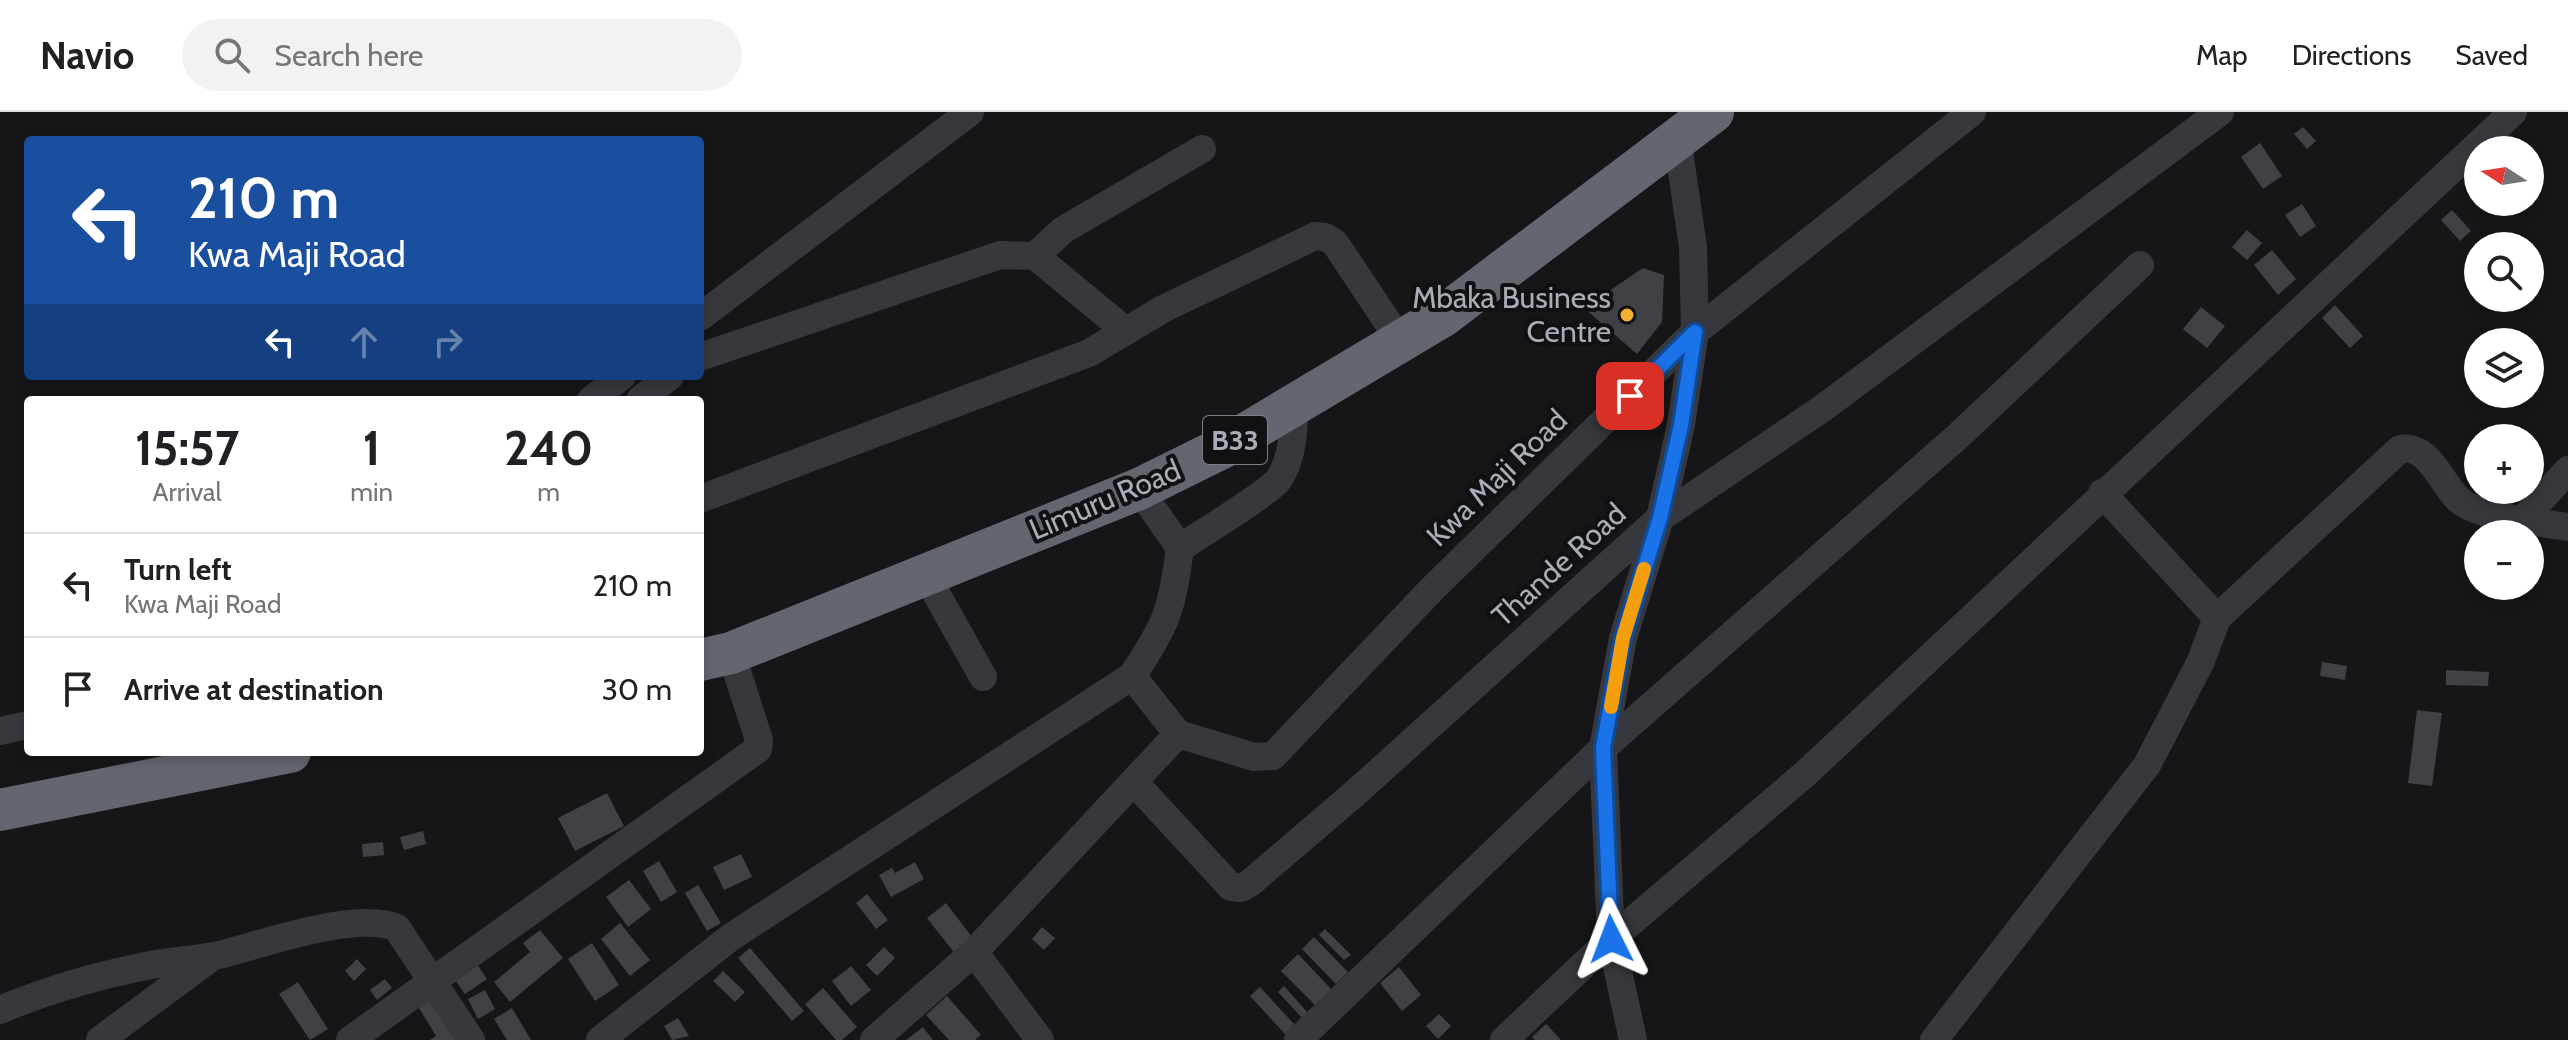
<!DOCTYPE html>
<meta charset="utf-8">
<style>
:root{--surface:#fff;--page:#f2f2f2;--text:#202124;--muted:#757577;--line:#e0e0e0}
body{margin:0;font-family:Cabin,sans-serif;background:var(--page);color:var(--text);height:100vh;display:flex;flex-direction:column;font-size:30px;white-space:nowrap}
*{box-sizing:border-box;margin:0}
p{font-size:26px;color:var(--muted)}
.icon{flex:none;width:44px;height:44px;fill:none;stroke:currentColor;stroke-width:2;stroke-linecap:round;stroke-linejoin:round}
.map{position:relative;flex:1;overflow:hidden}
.sheet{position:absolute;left:24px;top:284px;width:680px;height:360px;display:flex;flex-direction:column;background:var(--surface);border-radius:8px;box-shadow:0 4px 12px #0003}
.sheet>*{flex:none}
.banner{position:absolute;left:24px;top:24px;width:680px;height:244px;border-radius:8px;box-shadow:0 4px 12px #0003;background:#1a4fa0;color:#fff;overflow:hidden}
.needle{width:52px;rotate:282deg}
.controls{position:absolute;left:2464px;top:24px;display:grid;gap:16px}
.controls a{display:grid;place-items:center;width:80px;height:80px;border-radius:50%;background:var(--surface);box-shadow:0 4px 12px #0003;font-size:40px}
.pin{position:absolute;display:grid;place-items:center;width:68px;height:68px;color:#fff;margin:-34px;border-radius:16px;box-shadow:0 4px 12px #0006}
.me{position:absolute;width:88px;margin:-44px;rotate:357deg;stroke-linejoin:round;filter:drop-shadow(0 0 6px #0008)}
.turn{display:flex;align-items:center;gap:28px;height:168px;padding:0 32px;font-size:36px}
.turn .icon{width:104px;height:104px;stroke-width:2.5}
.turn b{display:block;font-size:56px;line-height:68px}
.lanes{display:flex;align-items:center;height:76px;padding:0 32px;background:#0003;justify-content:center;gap:40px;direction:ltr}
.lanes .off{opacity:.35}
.eta{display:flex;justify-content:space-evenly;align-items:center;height:136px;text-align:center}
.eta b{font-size:48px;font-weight:700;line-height:56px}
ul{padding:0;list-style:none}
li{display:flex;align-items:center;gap:24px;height:104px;padding:0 32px;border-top:2px solid var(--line)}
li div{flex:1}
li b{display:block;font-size:30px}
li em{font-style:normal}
header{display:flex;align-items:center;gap:48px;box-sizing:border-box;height:112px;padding:0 40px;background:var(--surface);border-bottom:2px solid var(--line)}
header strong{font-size:38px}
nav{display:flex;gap:44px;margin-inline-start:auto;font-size:28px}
.search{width:560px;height:72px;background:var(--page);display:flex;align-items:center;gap:20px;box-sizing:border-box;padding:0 28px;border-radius:44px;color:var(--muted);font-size:30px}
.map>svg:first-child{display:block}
.building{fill:#404145}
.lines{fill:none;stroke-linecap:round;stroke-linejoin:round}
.minor{stroke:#37383d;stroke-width:28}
.highway{stroke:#63666e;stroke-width:42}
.route-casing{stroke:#114b97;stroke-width:20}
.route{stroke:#1a73e8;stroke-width:14}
.slow{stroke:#f59e0b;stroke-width:14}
.poi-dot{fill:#f2b134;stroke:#111113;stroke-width:3}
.labels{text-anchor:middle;stroke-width:8;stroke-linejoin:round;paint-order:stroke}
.shield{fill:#111113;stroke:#7b7e86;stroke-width:2}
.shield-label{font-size:28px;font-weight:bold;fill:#a8adb8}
.poi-label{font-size:30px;fill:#a8adb8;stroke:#111113;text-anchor:end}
.street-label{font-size:30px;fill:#a8adb8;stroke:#111113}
</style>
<header>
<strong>Navio</strong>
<div class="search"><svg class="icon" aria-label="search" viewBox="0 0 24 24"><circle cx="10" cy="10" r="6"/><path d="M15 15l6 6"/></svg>Search here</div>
<nav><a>Map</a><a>Directions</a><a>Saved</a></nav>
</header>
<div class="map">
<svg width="2568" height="928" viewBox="0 0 2568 928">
<rect width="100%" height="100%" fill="#161618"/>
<g class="building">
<polygon points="2303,15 2316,29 2307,37 2294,22"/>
<polygon points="2260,31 2282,64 2263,77 2241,45"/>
<polygon points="2302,92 2316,114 2300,125 2285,103"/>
<polygon points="2452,98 2471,119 2460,129 2441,108"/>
<polygon points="2247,118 2262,131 2247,148 2232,135"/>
<polygon points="2272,138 2296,167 2278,183 2254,153"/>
<polygon points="1643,156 1664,163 1662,210 1637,242 1584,196"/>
<polygon points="2335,193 2363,224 2350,236 2322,206"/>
<polygon points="2201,195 2225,214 2207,236 2183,217"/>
<polygon points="2322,550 2347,554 2345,568 2320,564"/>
<polygon points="2446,558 2489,560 2488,574 2446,573"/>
<polygon points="2417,598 2442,601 2432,674 2408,671"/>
<polygon points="607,681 624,714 575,739 558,706"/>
<polygon points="423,719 426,732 404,738 400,725"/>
<polygon points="383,730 384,743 363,745 362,732"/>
<polygon points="741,742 752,765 724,778 713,755"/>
<polygon points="659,749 677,780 661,790 643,759"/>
<polygon points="915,750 924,767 891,785 879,763 892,756 895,761"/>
<polygon points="629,768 651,797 628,815 606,785"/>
<polygon points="698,773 721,811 707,819 685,781"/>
<polygon points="867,782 888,808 876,817 856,791"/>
<polygon points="946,791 975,829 956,843 927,806"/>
<polygon points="620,811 650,848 630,864 601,827"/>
<polygon points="1042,815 1055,826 1044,838 1032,827"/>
<polygon points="1325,817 1351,843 1344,848 1319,823"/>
<polygon points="540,818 563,846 510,890 494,870 530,840 523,831"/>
<polygon points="1314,825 1348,860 1336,872 1302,837"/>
<polygon points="592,831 619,873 595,889 568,847"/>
<polygon points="884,835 895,846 877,864 866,853"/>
<polygon points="750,836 804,899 792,909 738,846"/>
<polygon points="1298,842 1335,881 1319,897 1281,859"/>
<polygon points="357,847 366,857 354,869 345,859"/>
<polygon points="475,849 487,867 465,882 453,865"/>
<polygon points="851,854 871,878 851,894 832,869"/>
<polygon points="1399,855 1421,883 1402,899 1380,871"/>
<polygon points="723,859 745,880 735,890 713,869"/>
<polygon points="385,867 392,876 377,888 370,878"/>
<polygon points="298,870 328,917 310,928 279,882"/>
<polygon points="1284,874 1308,901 1302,906 1278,880"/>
<polygon points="1260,875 1294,912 1285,922 1250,884"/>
<polygon points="823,876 857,915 842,928 836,928 805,892"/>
<polygon points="436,878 465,928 430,928 436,924 416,891"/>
<polygon points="485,878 495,897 478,907 468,887"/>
<polygon points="947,884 981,923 975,928 949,928 926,903"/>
<polygon points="512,896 531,928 507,928 494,907"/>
<polygon points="1439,902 1451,914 1438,927 1426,914"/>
<polygon points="678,906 689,924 672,928 664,914"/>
<polygon points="1546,912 1561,928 1535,928 1532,925"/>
<polygon points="923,915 933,928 906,928"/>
</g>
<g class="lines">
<g class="minor">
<polyline points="1035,144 1063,118 1202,37"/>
<polyline points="700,205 970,0"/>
<polyline points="700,245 1000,143 1035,144 1126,219 1163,197 1315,124 1325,125 1335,131 1401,230"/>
<polyline points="591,288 622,264"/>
<polyline points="640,288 670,264"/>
<polyline points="1139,377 1180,436"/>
<polyline points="2102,381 2217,506"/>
<polyline points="700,387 1089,241 1126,219"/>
<polyline points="2523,407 2568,358"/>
<polyline points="926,463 983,565"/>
<polyline points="1132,564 1178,622"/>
<polyline points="0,619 28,613"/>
<polyline points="1178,622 1254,645 1273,644 1433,476 1695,220 1972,0"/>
<polyline points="1134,670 1231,775 1241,776 1250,771 1353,683 1660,406 1823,296 2220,0"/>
<polyline points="974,840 1040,928"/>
<path d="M0,898C47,878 96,864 146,854C170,849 195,848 219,843C263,832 357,798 397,816L471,928"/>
<polyline points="100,928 212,845"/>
<polyline points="350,928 758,637 759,628 731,541"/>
<path d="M600,928L731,825L1132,564C1167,512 1172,498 1180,436C1199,423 1269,381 1279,367C1293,345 1294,319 1294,293"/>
<polyline points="874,928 974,840 1178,622"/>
<polyline points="1298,928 1603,636 1957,325 2140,153"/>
<polyline points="1504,928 1611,827 1805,662 2513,0"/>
<polyline points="1633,928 1611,827 1603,636 1623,526 1660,406 1681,313 1695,220 1693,135 1677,26"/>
<path d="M1934,928L2147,653L2201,549L2217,506L2400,337C2429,332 2440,369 2458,387C2478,406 2540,410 2568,415"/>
</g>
<g class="highway">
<polyline points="700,548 731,541 1139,377 1222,336 1443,204 1713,0"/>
<polyline points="0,698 290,640"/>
</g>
</g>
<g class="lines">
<g class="route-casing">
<polyline id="route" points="1611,827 1603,636 1623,526 1660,406 1681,313 1695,220 1630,284"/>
</g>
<use href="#route" class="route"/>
<polyline class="slow" points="1611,595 1623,526 1644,457"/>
</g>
<circle class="poi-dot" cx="1627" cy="203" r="8"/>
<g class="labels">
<rect class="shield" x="1203" y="304" width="64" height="48" rx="6"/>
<g class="shield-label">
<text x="1235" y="338">B33</text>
</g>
<g class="poi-label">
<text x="1611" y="196">Mbaka Business<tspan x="1611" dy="34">Centre</tspan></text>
</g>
<g class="street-label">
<text transform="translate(1497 366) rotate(-44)" y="10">Kwa Maji Road</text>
<text transform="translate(1105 388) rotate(-23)" y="10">Limuru Road</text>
<text transform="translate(1559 453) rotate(-42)" y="10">Thande Road</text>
</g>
</g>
</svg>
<div class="controls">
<a><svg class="needle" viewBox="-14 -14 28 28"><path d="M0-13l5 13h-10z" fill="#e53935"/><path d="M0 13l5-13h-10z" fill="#757577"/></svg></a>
<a><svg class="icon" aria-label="search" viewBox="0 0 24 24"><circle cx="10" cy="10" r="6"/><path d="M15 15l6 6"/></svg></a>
<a><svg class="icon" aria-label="layers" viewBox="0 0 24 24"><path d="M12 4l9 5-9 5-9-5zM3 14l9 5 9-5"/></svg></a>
<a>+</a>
<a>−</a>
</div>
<div class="pin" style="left:1630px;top:284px;background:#d93025"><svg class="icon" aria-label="arrive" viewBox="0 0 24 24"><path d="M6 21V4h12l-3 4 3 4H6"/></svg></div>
<svg class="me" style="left:1611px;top:827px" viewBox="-20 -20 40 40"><path d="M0-17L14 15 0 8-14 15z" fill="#1a73e8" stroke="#fff" stroke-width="4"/></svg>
<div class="banner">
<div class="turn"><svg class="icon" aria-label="left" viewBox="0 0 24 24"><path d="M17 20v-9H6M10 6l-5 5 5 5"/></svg><div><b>210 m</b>Kwa Maji Road</div></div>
<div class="lanes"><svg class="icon" aria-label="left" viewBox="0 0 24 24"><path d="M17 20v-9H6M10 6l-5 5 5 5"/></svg><svg class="icon off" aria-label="ahead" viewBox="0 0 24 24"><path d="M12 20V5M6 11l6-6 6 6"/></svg><svg class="icon off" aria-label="right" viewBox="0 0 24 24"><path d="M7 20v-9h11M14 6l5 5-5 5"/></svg></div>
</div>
<section class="sheet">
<div class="eta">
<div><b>15:57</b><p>Arrival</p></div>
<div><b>1</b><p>min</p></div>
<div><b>240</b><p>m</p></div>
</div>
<ul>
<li><svg class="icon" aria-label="left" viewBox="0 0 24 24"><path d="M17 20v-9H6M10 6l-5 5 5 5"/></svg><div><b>Turn left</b><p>Kwa Maji Road</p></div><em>210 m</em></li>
<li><svg class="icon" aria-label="arrive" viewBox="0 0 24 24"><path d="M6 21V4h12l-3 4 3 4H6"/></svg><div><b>Arrive at destination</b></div><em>30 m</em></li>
</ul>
</section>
</div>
